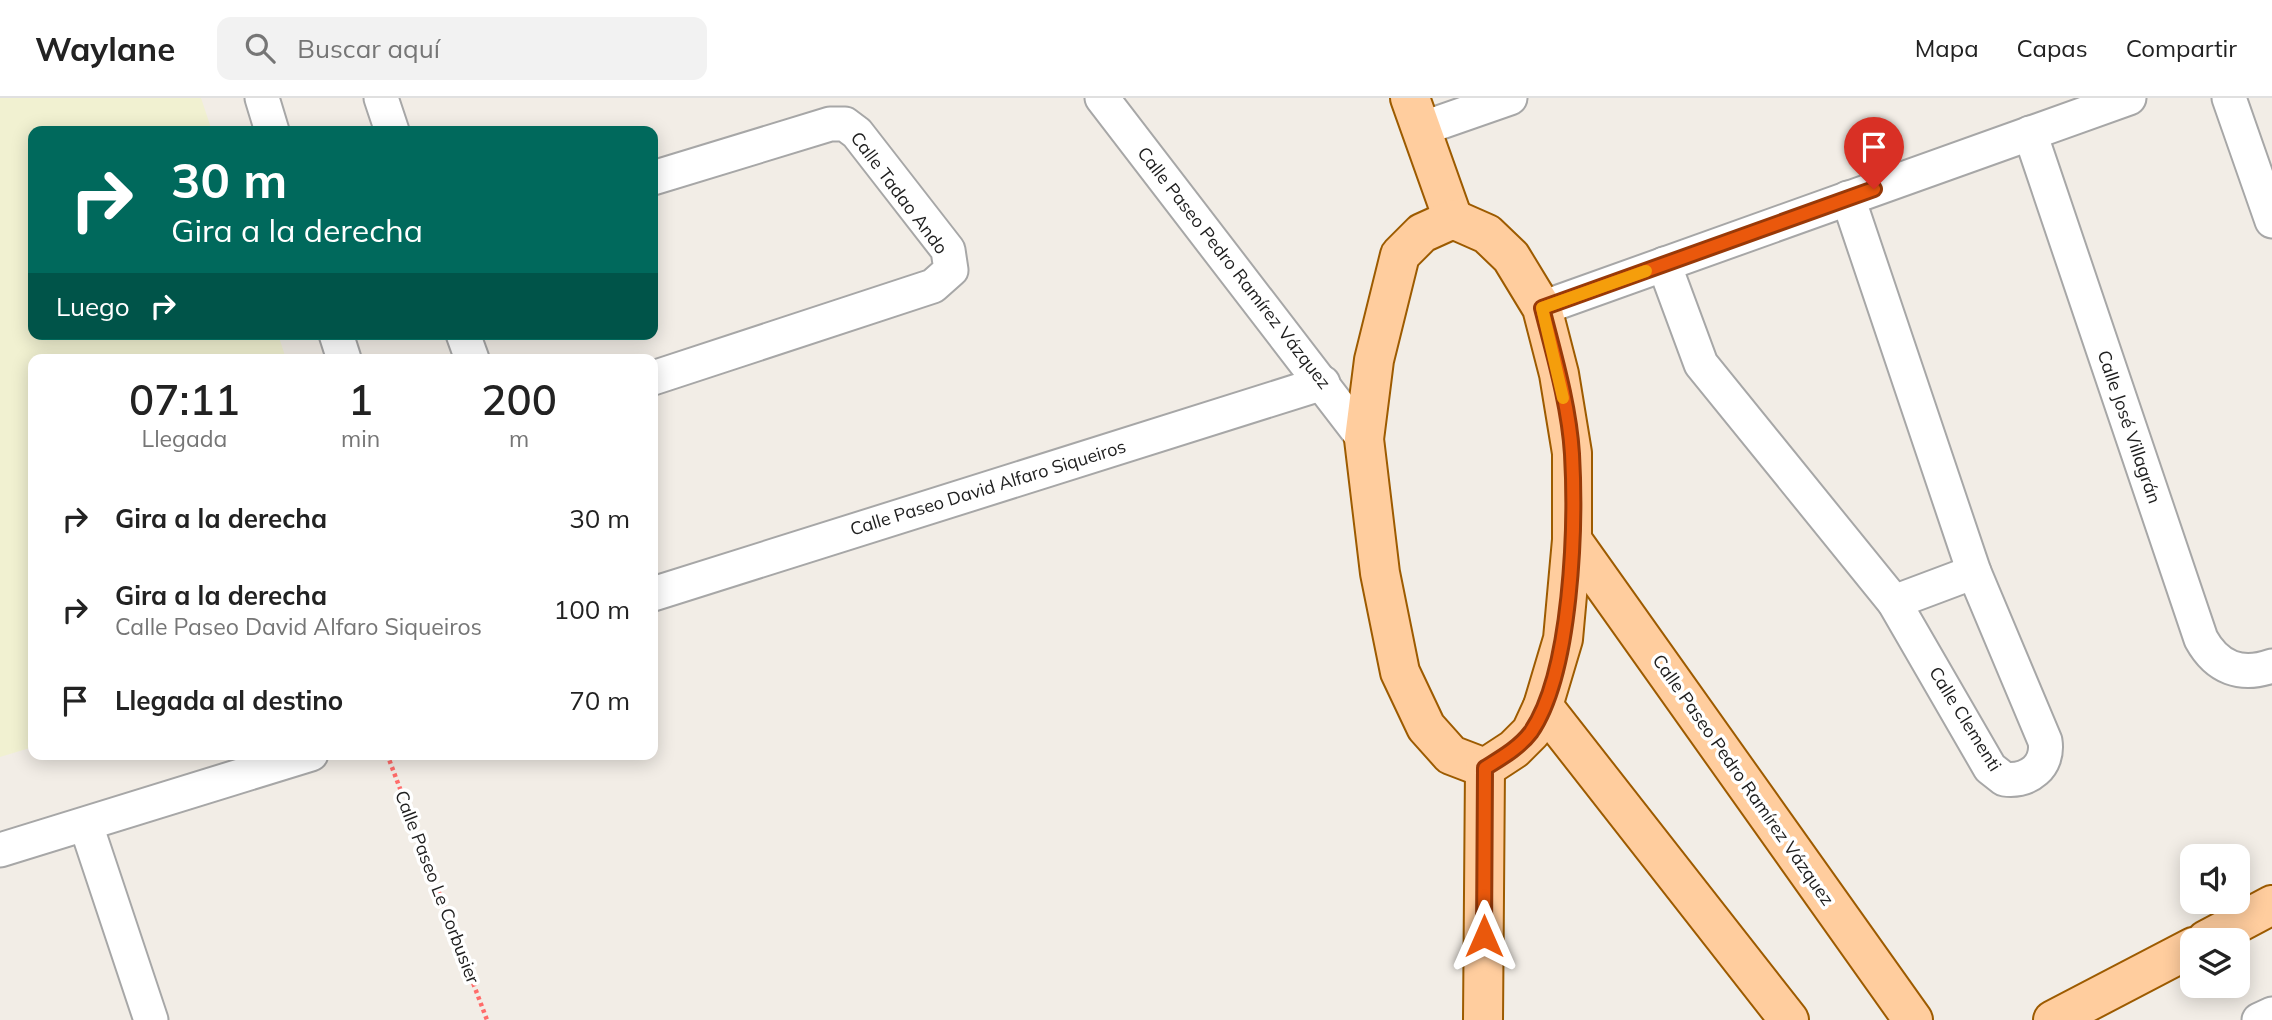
<!DOCTYPE html>
<html lang="es">
<meta charset="utf-8">
<style>
:root{--surface:#fff;--page:#f2f2f2;--text:#222;--muted:#767676;--line:#e0e0e0}
body{margin:0;font-family:Mulish,sans-serif;background:var(--page);color:var(--text);height:100vh;display:flex;flex-direction:column;font-size:26px;white-space:nowrap}
*{box-sizing:border-box;margin:0}
p{font-size:23px;color:var(--muted)}
.icon{flex:none;width:38px;height:38px;fill:none;stroke:currentColor;stroke-width:2;stroke-linecap:round;stroke-linejoin:round}
.map{position:relative;flex:1;overflow:hidden}
.side{position:absolute;left:28px;top:256px;width:630px;height:406px;display:flex;flex-direction:column;background:var(--surface);border-radius:14px;box-shadow:0 4px 18px #0003}
.side>*{flex:none}
.banner{position:absolute;left:28px;top:28px;width:630px;height:214px;border-radius:14px;box-shadow:0 4px 18px #0003;background:#00695c;color:#fff;overflow:hidden}
.tools{position:absolute;left:2180px;top:746px;display:grid;gap:14px}
.tools a{display:grid;place-items:center;width:70px;height:70px;border-radius:14px;background:var(--surface);box-shadow:0 4px 18px #0003;font-size:35px}
.pin{position:absolute;display:grid;place-items:center;width:60px;height:60px;color:#fff;margin:-72px -30px;border-radius:50% 50% 50% 0;rotate:-45deg;box-shadow:0 0 7px #0007}
.pin .icon{rotate:45deg}
.me{position:absolute;width:77px;margin:-38px;rotate:0deg;stroke-linejoin:round;filter:drop-shadow(0 0 5px #0008)}
.turn{display:flex;align-items:center;gap:24px;height:147px;padding:0 28px;font-size:32px}
.turn .icon{width:91px;height:91px;stroke-width:2.5}
.turn b{display:block;font-size:49px;line-height:60px}
.then{display:flex;align-items:center;height:66px;padding:0 28px;background:#0003;gap:14px;font-size:26px}
.eta{display:flex;justify-content:space-evenly;align-items:center;height:119px;text-align:center}
.eta b{font-size:42px;font-weight:600;line-height:49px}
ul{padding:0;list-style:none}
li{display:flex;align-items:center;gap:21px;height:91px;padding:0 28px}
li div{flex:1}
li b{display:block;font-size:26px}
li em{font-style:normal}
header{display:flex;align-items:center;gap:42px;box-sizing:border-box;height:98px;padding:0 35px;background:var(--surface);border-bottom:2px solid var(--line)}
header strong{font-size:33px}
nav{display:flex;gap:38px;margin-inline-start:auto;font-size:24px}
.search{width:490px;height:63px;background:var(--page);display:flex;align-items:center;gap:18px;box-sizing:border-box;padding:0 24px;border-radius:14px;color:var(--muted);font-size:26px}
.map>svg:first-child{display:block}
.farmland{fill:#f1f1d1}
.lines{fill:none;stroke-linecap:round;stroke-linejoin:round}
.minor-casing{stroke:#a7a7a7;stroke-width:37}
.major-casing{stroke:#9d5b00;stroke-width:42}
.path{stroke:#ff6c6a;stroke-width:4.5;stroke-dasharray:3.5 3.5;stroke-linecap:butt}
.minor{stroke:#fff;stroke-width:33}
.major{stroke:#ffcd9e;stroke-width:38}
.route-casing{stroke:#983908;stroke-width:18}
.route{stroke:#ea580c;stroke-width:12}
.slow{stroke:#f59e0b;stroke-width:12}
.labels{text-anchor:middle;stroke-width:7;stroke-linejoin:round;paint-order:stroke}
.street-label{font-size:18px;fill:#202020;stroke:#fff}
</style>
<header>
<strong>Waylane</strong>
<div class="search"><svg class="icon" aria-label="search" viewBox="0 0 24 24"><circle cx="10" cy="10" r="6"/><path d="M15 15l6 6"/></svg>Buscar aquí</div>
<nav><a>Mapa</a><a>Capas</a><a>Compartir</a></nav>
</header>
<div class="map">
<svg width="2272" height="922" viewBox="0 0 2272 922">
<rect width="100%" height="100%" fill="#f2ede6"/>
<polygon class="farmland" points="0,0 201,0 212,33 33,33 33,236 278,236 286,261 33,261 33,649 0,659"/>
<g class="lines">
<g class="minor-casing">
<g id="minor">
<polyline points="262,0 272,33"/>
<polyline points="381,0 392,33"/>
<polyline points="1102,0 1364,341"/>
<polyline points="2229,0 2272,123"/>
<polyline points="1421,31 1510,0"/>
<path d="M2030,35L2201,541C2217,570 2241,579 2272,568"/>
<polyline points="653,80 830,26 845,26 857,35 948,152 951,172 933,188 653,280"/>
<path d="M1664,166L1701,266L1894,504L1990,670L2004,681C2029,684 2049,668 2045,643L1974,474L1848,100"/>
<polyline points="1542,210 2129,0"/>
<polyline points="336,236 344,261"/>
<polyline points="463,236 472,261"/>
<polyline points="653,496 1323,285"/>
<polyline points="1894,504 1974,474"/>
<polyline points="86,727 151,922"/>
<polyline points="0,752 311,656"/>
<polyline points="2259,922 2272,916"/>
</g>
</g>
<g class="major-casing">
<g id="major">
<polyline points="1410,0 1453,121"/>
<polygon points="1453,121 1487,136 1511,159 1542,210 1559,276 1572,355 1572,442 1563,541 1543,608 1531,634 1514,651 1485,670 1451,657 1426,629 1400,574 1380,475 1364,341 1374,262 1400,157 1422,135"/>
<polyline points="1572,442 1913,922"/>
<polyline points="1543,608 1789,922"/>
<polyline points="2206,842 2272,807"/>
<polyline points="1483,922 1485,670"/>
<polyline points="2053,922 2193,849"/>
</g>
</g>
<polyline class="path" points="387,656 487,922"/>
<use href="#minor" class="minor"/>
<use href="#major" class="major"/>
</g>
<g class="lines">
<g class="route-casing">
<path id="route" d="M1484,838L1485,670C1501,660 1519,650 1531,634C1572,574 1576,428 1572,356C1569,307 1554,257 1542,210L1874,91"/>
</g>
<use href="#route" class="route"/>
<polyline class="slow" points="1563,300 1542,210 1646,173"/>
</g>
<g class="labels">
<g class="street-label">
<text transform="translate(899 95) rotate(53)" y="6">Calle Tadao Ando</text>
<text transform="translate(1234 170) rotate(52)" y="6">Calle Paseo Pedro Ramírez Vázquez</text>
<text transform="translate(2129 329) rotate(71)" y="6">Calle José Villagrán</text>
<text transform="translate(988 390) rotate(-17)" y="6">Calle Paseo David Alfaro Siqueiros</text>
<text transform="translate(1965 621) rotate(58)" y="6">Calle Clementi</text>
<text transform="translate(1743 682) rotate(55)" y="6">Calle Paseo Pedro Ramírez Vázquez</text>
<text transform="translate(437 789) rotate(69)" y="6">Calle Paseo Le Corbusier</text>
</g>
</g>
</svg>
<div class="tools">
<a><svg class="icon" aria-label="sound" viewBox="0 0 24 24"><path d="M4 9h4l5-4v14l-5-4H4zM17 9q2 3 0 6"/></svg></a>
<a><svg class="icon" aria-label="layers" viewBox="0 0 24 24"><path d="M12 4l9 5-9 5-9-5zM3 14l9 5 9-5"/></svg></a>
</div>
<div class="pin" style="left:1874px;top:91px;background:#d93025"><svg class="icon" aria-label="arrive" viewBox="0 0 24 24"><path d="M6 21V4h12l-3 4 3 4H6"/></svg></div>
<svg class="me" style="left:1484px;top:838px" viewBox="-20 -20 40 40"><path d="M0-17L14 15 0 8-14 15z" fill="#ea580c" stroke="#fff" stroke-width="4"/></svg>
<div class="banner">
<div class="turn"><svg class="icon" aria-label="right" viewBox="0 0 24 24"><path d="M7 20v-9h11M14 6l5 5-5 5"/></svg><div><b>30 m</b>Gira a la derecha</div></div>
<div class="then">Luego<svg class="icon" aria-label="right" viewBox="0 0 24 24"><path d="M7 20v-9h11M14 6l5 5-5 5"/></svg></div>
</div>
<section class="side">
<div class="eta">
<div><b>07:11</b><p>Llegada</p></div>
<div><b>1</b><p>min</p></div>
<div><b>200</b><p>m</p></div>
</div>
<ul>
<li><svg class="icon" aria-label="right" viewBox="0 0 24 24"><path d="M7 20v-9h11M14 6l5 5-5 5"/></svg><div><b>Gira a la derecha</b></div><em>30 m</em></li>
<li><svg class="icon" aria-label="right" viewBox="0 0 24 24"><path d="M7 20v-9h11M14 6l5 5-5 5"/></svg><div><b>Gira a la derecha</b><p>Calle Paseo David Alfaro Siqueiros</p></div><em>100 m</em></li>
<li><svg class="icon" aria-label="arrive" viewBox="0 0 24 24"><path d="M6 21V4h12l-3 4 3 4H6"/></svg><div><b>Llegada al destino</b></div><em>70 m</em></li>
</ul>
</section>
</div>
